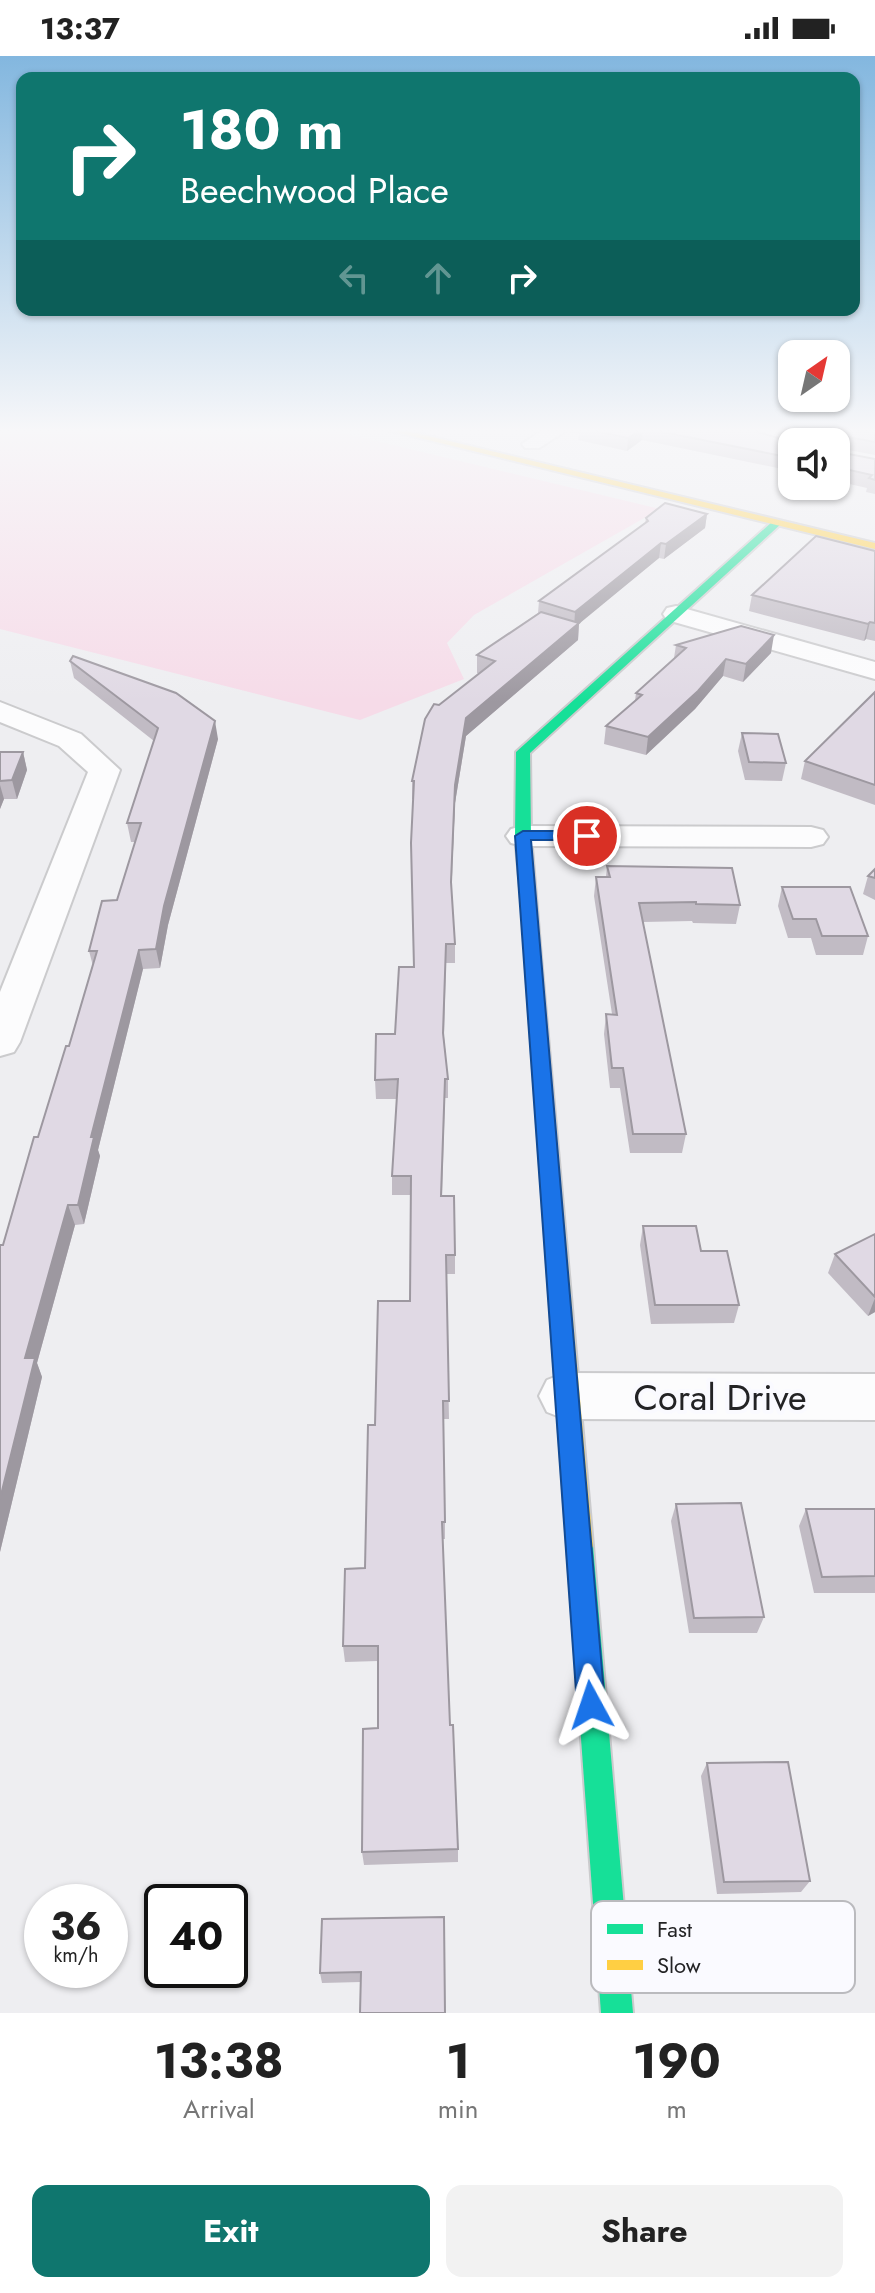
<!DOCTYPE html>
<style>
:root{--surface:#fff;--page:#f2f2f2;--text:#222;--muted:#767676;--accent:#0f766e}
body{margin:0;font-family:Jost,sans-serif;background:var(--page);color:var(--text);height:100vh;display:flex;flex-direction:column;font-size:30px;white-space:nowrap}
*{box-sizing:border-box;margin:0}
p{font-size:26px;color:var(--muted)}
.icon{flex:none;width:44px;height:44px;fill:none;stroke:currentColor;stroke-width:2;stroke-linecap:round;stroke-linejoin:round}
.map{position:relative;height:1957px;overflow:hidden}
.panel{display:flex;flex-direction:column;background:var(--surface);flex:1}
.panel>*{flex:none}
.hud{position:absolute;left:16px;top:16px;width:844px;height:244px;border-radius:16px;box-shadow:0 2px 6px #0004;background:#0f766e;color:#fff;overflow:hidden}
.needle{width:52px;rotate:34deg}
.fabs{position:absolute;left:778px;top:284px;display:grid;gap:16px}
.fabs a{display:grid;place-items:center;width:72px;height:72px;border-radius:16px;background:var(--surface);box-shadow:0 2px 6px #0004;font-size:40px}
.speed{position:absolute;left:24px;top:1828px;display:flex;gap:16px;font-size:40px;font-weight:700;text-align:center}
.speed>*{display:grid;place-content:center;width:104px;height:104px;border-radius:50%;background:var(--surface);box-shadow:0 2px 6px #0004;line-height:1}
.speed small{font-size:20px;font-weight:400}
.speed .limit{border:4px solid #111;border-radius:12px;background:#fff;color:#111}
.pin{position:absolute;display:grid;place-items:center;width:68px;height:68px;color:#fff;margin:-34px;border:4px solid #fff;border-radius:50%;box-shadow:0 2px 8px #0007}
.me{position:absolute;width:88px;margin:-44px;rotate:355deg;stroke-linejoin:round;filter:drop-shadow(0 0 6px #0008)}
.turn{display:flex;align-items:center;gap:28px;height:168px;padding:0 32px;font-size:36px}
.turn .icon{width:104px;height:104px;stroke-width:2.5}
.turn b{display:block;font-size:56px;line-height:68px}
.lanes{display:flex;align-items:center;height:76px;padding:0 32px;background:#0003;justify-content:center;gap:40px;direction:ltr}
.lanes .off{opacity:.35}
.eta{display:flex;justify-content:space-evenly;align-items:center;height:136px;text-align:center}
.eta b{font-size:48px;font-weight:700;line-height:56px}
.primary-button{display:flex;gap:16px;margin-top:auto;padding:16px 32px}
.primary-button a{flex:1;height:92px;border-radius:16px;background:var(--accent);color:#fff;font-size:32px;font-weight:700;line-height:92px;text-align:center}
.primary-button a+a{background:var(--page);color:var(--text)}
.status{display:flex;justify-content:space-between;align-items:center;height:56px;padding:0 40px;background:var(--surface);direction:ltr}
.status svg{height:22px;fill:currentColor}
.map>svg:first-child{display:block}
.green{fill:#f6dbe8}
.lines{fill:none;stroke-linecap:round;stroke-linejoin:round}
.street-casing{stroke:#cbcbcd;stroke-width:4}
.fast-casing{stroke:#cbcbcd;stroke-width:4}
.slow-casing{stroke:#cbcbcd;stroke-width:4}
.street{fill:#fcfcfd;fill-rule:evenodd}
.fast{fill:#16e098;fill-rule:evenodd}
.slow{fill:#ffcf43;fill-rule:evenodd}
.wall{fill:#c1bbc4}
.shaded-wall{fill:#9d98a0}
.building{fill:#e0d9e4;stroke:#9d98a0;stroke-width:2}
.route{fill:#1a73e8;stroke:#114b97;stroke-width:2}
.labels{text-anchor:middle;stroke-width:8;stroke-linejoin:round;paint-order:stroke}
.near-street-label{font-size:36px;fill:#232325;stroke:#fafaff}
.key{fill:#fafaff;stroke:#bababe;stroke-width:2}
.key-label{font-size:22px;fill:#232325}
</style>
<div class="status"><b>13:37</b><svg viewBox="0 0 49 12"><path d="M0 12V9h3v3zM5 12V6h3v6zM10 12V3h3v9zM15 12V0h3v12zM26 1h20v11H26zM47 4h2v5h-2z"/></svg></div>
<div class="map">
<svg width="875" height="1957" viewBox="0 0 875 1957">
<rect width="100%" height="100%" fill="#eeeef1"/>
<polygon class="green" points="0,372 322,372 660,453 474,559 447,587 464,623 360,664 0,573"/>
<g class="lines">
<g class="street-casing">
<g id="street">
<polygon points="545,372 570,372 539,392 525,392 522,388"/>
<polygon points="676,550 875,606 875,623 667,564 663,558 667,552"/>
<polygon points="0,646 81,678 120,714 20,986 14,996 0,1000 0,936 88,716 59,690 0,666"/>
<polygon points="523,770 811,771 823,774 828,781 823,788 811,791 523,790 511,787 506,780 511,773"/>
<polygon points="565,1317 875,1318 875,1364 565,1363 547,1356 539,1340 547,1324"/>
</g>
</g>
<g class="fast-casing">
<g id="fast">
<polygon points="773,465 782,467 530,697 531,780 541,901 533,906 527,905 515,780 516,696"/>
<polygon points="580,1478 589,1481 593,1490 633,1957 601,1957 567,1490 571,1481"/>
</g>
</g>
<g class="slow-casing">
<g id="slow">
<polygon points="379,372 395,372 875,487 875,493"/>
<polygon points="533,896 541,901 593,1490 589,1499 580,1502 571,1499 567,1490 525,901"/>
</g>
</g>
<use href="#street" class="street"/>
<use href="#fast" class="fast"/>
<use href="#slow" class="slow"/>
</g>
<g class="wall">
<polygon points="569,372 743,372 792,386 792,415 642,384 627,395 578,384 579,378 569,376"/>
<polygon points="762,372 875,372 875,399 838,392 838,396 875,403 875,438 866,436 867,432 836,425 836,386 796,385 796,382"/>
<polygon points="707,458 705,472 664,503 659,502 579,567 578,584 466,680 455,747 451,832 455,888 455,907 446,907 444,981 448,1023 448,1042 445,1042 442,1140 455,1199 455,1218 446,1218 449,1363 443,1363 445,1466 445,1483 442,1483 450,1669 458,1793 458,1806 364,1809 362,1796 378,1672 378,1605 345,1606 343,1590 365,1512 375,1369 410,1245 411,1139 392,1139 392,1120 397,1043 376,1043 375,1024 395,978 414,911 413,743 412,743 412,725 439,649 479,618 477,617 477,599 538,557 539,545 645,467 646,462"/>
<polygon points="875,495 875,585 866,583 864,585 749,555 752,539"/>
<polygon points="676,589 771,597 743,626 723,620 695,653 646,699 604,688 606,670 635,645 636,637 674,602"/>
<polygon points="70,605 218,683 168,869 160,912 143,913 98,1094 100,1100 84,1168 75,1169 37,1307 42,1321 0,1496 3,1189 69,990 93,910 89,895 117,844 135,786 131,786 127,767 154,685 74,622"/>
<polygon points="875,636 875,749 801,723 805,705"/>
<polygon points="742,677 786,707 782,725 745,724 738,695"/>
<polygon points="0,696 23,696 27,714 17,743 4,743 0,753"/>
<polygon points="607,810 740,849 736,868 693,867 692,865 643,866 686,1078 682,1097 630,1097 620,1032 610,1032 604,978 606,958 612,958 594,840 596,821 606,821"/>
<polygon points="875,813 875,844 863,838 868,820"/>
<polygon points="782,831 868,880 863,899 816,899 811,882 788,882 778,850"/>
<polygon points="643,1170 701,1195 739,1249 734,1267 651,1268 640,1189"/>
<polygon points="875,1178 875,1256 868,1260 828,1217 835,1198"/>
<polygon points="676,1448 764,1561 757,1577 689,1577 671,1465"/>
<polygon points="806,1453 875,1453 875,1537 814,1537 799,1470"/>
<polygon points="707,1707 810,1825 801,1836 717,1838 701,1720"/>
<polygon points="444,1861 361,1926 322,1927 320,1917"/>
</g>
<g class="shaded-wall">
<polygon points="643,372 642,384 627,395 628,382"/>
<polygon points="707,458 705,472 664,503 666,488"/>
<polygon points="661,487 659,502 574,572 575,556"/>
<polygon points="870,566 866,583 864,585 868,568"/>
<polygon points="579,567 578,584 466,680 455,747 451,845 455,729 466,662"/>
<polygon points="774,579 771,597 743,626 746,608"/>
<polygon points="726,603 723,620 695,653 646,699 648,681"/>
<polygon points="215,665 218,683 168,869 160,912 156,893 164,850"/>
<polygon points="23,696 27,714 17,743 12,724"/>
<polygon points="0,729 4,743 0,753"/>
<polygon points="139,894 143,913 98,1094 100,1100 84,1168 78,1149 91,1081"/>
<polygon points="68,1149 75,1169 37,1307 42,1321 0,1496 0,1443 25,1302"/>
<polygon points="875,1242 875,1256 868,1260"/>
</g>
<g class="building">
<polygon points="582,372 743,372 793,386 792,402 643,372 628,382"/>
<polygon points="804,372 875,372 875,386 837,379 838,396 875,403 875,424 869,422 872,419 836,411 836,386 794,386 797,383 797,377 804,376"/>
<polygon points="665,447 707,458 666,488 661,487 575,556 539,545 648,465 646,462"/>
<polygon points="816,480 875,495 875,567 870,566 868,568 752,539"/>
<polygon points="541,556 579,567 466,662 455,729 451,826 455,888 446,888 443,977 448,1023 445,1023 441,1140 454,1140 455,1199 446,1199 449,1345 443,1345 445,1466 442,1466 450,1669 453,1669 458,1793 362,1796 363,1673 378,1672 378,1590 343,1590 345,1513 365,1512 368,1369 375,1369 378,1245 410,1245 411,1120 392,1120 398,1023 375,1024 376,978 395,978 399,911 414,911 411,787 414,725 412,725 425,663 434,648 439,649 495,605 477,599"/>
<polygon points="741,570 774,579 746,608 726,603 698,635 648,681 606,670 642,639 636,637 686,592 676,589"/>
<polygon points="73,600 176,637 215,665 164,850 156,893 139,894 91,1081 94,1081 78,1149 68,1149 25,1302 35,1302 0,1443 0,1189 3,1189 34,1081 38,1081 66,990 69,990 97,895 89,895 102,845 117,844 141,767 127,767 158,672 70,605"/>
<polygon points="875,636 875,729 805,705"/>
<polygon points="742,677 778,678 786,707 749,706"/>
<polygon points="0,696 23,696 12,724 0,725"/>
<polygon points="607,810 732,812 740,849 696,848 696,846 639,847 686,1078 633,1078 623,1012 612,1012 606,958 617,959 596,821 610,821"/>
<polygon points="875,813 875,822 868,820"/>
<polygon points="782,831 850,831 868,880 822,880 816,863 793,863"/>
<polygon points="643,1170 696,1170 701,1195 727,1195 739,1249 655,1249"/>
<polygon points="875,1178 875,1241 835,1198"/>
<polygon points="741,1447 764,1561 694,1562 676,1448"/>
<polygon points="806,1453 875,1453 875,1520 822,1521"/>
<polygon points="788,1706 810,1825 724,1826 707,1707"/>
<polygon points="444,1861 445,1957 360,1957 361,1916 320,1917 322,1863"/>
</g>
<linearGradient id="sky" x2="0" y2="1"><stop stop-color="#83b7df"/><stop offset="0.58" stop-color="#f7f7f9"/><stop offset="1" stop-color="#f7f7f9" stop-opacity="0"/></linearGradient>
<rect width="875" height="646" fill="url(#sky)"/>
<polygon class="route" points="523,775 587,775 594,780 587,784 531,784 605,1649 601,1659 591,1663 581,1659 577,1649 515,780"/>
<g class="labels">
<g class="near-street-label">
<text x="720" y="1354">Coral Drive</text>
</g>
</g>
<rect x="591" y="1845" width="264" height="92" rx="12" class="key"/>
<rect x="607" y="1868" width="36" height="10" fill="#16e098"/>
<rect x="607" y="1904" width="36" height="10" fill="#ffcf43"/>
<g class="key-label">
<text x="657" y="1881">Fast</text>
<text x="657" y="1917">Slow</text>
</g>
</svg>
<div class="fabs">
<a><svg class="needle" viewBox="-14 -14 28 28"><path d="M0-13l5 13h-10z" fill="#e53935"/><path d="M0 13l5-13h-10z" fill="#767676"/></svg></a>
<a><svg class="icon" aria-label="sound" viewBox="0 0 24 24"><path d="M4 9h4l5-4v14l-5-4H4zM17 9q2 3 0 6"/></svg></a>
</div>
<div class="speed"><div>36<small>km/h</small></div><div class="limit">40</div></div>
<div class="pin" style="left:587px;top:780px;background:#d93025"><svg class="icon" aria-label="arrive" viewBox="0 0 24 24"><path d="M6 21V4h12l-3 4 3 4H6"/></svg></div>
<svg class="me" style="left:591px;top:1649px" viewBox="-20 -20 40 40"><path d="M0-17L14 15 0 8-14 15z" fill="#1a73e8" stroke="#fff" stroke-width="4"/></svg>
<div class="hud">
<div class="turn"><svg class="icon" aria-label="right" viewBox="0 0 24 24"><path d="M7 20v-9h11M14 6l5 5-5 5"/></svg><div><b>180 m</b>Beechwood Place</div></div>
<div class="lanes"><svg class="icon off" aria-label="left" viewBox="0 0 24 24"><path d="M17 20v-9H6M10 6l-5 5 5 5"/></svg><svg class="icon off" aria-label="ahead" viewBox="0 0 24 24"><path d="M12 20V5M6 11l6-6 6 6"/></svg><svg class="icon" aria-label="right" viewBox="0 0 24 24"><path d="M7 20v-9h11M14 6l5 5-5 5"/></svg></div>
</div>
</div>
<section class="panel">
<div class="eta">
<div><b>13:38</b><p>Arrival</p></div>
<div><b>1</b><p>min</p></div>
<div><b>190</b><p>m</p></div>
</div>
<div class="primary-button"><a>Exit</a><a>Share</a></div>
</section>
